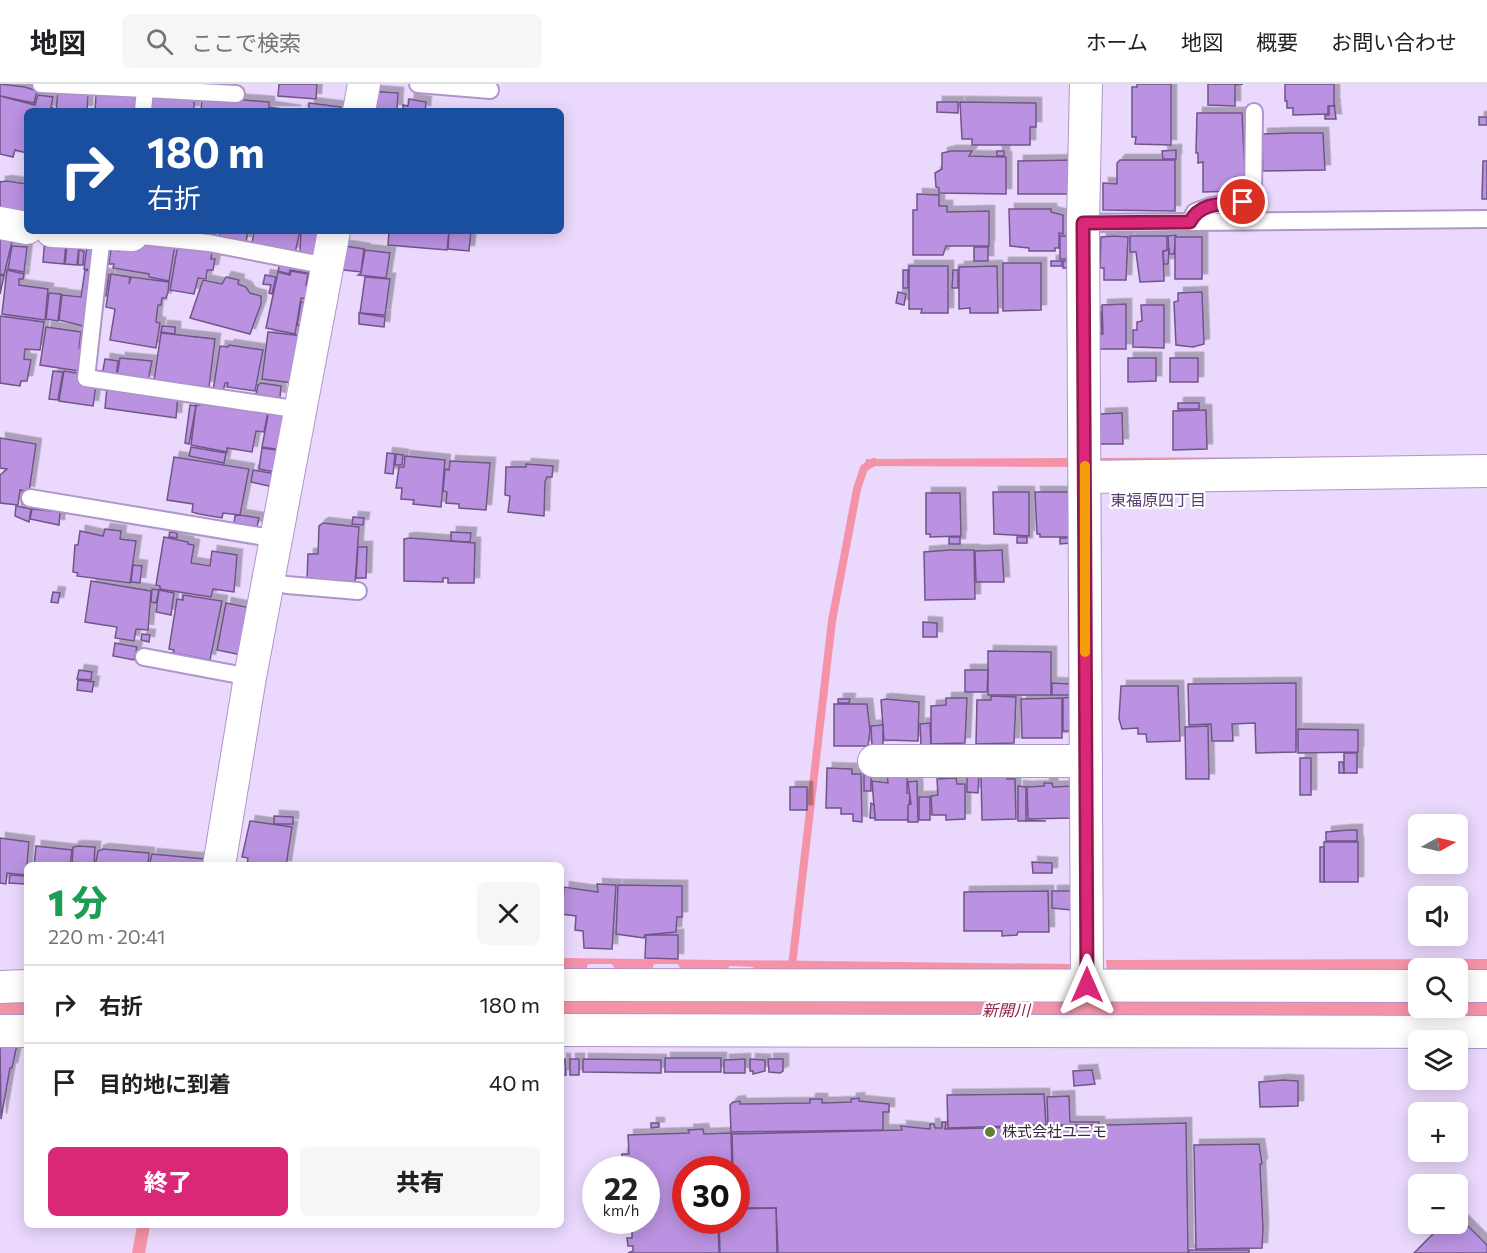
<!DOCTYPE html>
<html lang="ja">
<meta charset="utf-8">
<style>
:root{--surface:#fff;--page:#f6f6f6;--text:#202124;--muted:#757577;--line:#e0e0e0;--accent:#db2777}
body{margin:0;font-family:Commissioner,"Noto Sans JP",sans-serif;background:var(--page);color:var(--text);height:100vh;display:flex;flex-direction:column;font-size:22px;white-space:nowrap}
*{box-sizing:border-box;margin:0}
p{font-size:20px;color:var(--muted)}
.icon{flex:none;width:33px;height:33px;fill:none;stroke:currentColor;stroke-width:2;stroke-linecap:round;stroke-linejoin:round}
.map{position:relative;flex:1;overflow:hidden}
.panel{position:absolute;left:24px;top:778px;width:540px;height:366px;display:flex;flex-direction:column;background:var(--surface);border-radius:9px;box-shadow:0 3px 15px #0003}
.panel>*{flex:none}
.banner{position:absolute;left:24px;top:24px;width:540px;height:126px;border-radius:9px;box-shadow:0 3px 15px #0003;background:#1a4fa0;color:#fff;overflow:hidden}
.needle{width:39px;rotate:82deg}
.fabs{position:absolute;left:1408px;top:730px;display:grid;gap:12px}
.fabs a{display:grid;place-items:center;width:60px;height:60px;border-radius:9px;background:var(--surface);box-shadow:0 3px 15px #0003;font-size:30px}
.speed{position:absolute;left:582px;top:1072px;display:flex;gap:12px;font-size:30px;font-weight:700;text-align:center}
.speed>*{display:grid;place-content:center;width:78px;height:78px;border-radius:50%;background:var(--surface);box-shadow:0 3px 15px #0003;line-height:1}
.speed small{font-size:15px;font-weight:400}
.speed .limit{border:9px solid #d22;background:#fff;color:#111}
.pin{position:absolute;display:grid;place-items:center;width:51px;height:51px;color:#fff;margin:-26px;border:3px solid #fff;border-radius:50%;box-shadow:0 2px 6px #0007}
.me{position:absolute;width:66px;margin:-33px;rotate:0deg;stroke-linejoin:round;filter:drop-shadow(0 0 4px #0008)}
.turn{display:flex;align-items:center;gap:21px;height:126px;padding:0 24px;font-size:27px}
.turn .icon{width:78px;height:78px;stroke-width:2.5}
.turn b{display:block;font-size:42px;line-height:51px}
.round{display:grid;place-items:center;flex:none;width:63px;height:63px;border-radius:9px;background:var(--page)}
.overview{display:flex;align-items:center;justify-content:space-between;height:102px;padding:0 24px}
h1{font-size:36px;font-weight:800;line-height:45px;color:#1e9e55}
.cta{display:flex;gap:12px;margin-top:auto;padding:12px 24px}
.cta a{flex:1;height:69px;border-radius:9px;background:var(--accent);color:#fff;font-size:24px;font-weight:800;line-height:69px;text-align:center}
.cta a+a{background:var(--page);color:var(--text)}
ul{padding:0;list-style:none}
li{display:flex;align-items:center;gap:18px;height:78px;padding:0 24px;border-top:2px solid var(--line)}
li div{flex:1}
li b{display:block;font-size:22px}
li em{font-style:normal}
header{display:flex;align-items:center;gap:36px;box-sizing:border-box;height:84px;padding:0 30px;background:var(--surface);border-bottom:2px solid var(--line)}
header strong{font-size:28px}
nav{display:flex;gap:33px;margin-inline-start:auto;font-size:21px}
.search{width:420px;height:54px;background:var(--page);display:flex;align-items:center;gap:15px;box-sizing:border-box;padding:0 21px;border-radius:9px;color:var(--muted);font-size:22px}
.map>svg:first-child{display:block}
.water{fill:#f493a8}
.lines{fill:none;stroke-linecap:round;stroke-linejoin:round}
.stream{stroke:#f493a8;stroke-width:8}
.building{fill:#ba92e1;stroke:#6f5589;stroke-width:1.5;filter:url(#shadow)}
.service-casing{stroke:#b094cc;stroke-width:20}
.minor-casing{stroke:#b094cc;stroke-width:34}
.service{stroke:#fff;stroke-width:16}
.minor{stroke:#fff;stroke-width:32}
.route-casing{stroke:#8e194d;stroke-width:15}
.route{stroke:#db2777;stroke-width:10}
.slow{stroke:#f59e0b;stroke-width:10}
.poi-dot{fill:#627e32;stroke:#fff;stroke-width:2}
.labels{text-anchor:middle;stroke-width:4.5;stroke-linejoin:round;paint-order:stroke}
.poi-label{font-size:15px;fill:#352940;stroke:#fff;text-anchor:start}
.neighbourhood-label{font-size:16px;fill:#593f71;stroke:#fff}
.water-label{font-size:16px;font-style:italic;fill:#912145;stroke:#fff}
</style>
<header>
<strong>地図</strong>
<div class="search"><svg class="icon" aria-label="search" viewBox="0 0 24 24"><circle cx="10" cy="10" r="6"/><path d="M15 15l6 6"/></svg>ここで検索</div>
<nav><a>ホーム</a><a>地図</a><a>概要</a><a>お問い合わせ</a></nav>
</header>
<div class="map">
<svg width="1487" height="1169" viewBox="0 0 1487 1169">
<defs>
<filter id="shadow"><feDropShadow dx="5.5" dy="-5.5" stdDeviation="0" flood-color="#0004"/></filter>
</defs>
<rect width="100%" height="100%" fill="#ead9fd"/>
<g class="water">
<polygon points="1487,372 1094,382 1093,374"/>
<polygon points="1077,374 1077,383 864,382 866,375"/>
<polygon points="561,874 1071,880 1068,886 756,887 753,883 730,882 726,886 681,886 678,880 654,880 652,886 615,886 612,880 588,880 586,887 561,884"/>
<polygon points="1487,875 1487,887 1107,887 1106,876"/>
<polygon points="561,917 1419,917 1419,924 1458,924 1458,917 1487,917 1487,937 561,936"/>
<rect x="0" y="918" width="27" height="20"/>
<polygon points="137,1142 150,1142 145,1169 132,1169"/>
</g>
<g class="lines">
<polyline class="stream" points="792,882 832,537 857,405 864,384 874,378"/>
</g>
<g class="building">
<polygon points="0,0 25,3 37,7 34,19 0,12"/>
<polygon points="279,0 317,0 316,15 278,12"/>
<polygon points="1137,0 1171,0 1171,61 1135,60 1136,53 1132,53 1132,3 1137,3"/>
<polygon points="1208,0 1243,0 1235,1 1235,22 1208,21"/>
<polygon points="1285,0 1334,0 1334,22 1328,22 1328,30 1293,31 1293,24 1287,24 1287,17 1285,17"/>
<polygon points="58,7 88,9 87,27 56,27"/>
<polygon points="369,7 398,9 397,26 367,24"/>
<polygon points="96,10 139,13 138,27 95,27"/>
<polygon points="38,11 53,13 51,23 53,24 52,27 27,27 27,69 15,66 13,73 0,70 0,12 35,21"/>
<polygon points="152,11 194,16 194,27 150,27"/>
<polygon points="202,13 269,18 269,23 296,27 201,27"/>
<polygon points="409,15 426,18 425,27 403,27 403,21 408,22"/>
<polygon points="937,18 958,18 958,29 937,28"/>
<polygon points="960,18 1036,19 1036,43 1030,43 1030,61 972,61 972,55 962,55"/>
<polygon points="309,19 341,23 341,27 301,27 309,26"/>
<polygon points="1334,20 1336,35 1325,35 1325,31 1329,31 1329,22 1335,22"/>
<polygon points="1197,29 1242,29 1245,94 1235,93 1236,107 1203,108 1203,78 1198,79 1198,69 1196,69"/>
<rect x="1479" y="33" width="8" height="8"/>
<polygon points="1292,49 1323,49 1325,86 1263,87 1262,50"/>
<polygon points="1176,66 1176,75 1163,75 1162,67"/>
<polygon points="951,67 972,67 969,72 1006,73 1006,110 939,109 939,104 936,103 935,89 942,85 942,69"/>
<rect x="997" y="67" width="7" height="5"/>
<polygon points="1073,76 1073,110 1018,110 1018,77"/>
<polygon points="1120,76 1175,76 1175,127 1103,126 1103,99 1117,100 1117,79"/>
<polygon points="1483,77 1487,77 1487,115 1482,115"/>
<polygon points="1237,94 1245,95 1244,107 1237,107"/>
<polygon points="7,97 26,100 27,97 27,137 0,133 0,98"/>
<polygon points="917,110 939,111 939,122 947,122 947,128 989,127 989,162 946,162 943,171 913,171 913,126 917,126"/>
<polygon points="1009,125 1051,125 1051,128 1063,131 1063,150 1059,149 1059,164 1055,164 1055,167 1029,167 1029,164 1010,162"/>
<polygon points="0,146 14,149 4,191 0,190"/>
<polygon points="177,147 216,147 215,152"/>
<polygon points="220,147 248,147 246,158 219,154"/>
<polygon points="254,147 300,147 295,169 252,160"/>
<polygon points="301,147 324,147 318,173 300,169"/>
<polygon points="389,147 449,147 447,166 388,161"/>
<polygon points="449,147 471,147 469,167 448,165"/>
<polygon points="1176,151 1174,170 1169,170 1168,152"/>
<rect x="1060" y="152" width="14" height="23"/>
<polygon points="1114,152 1128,153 1126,196 1104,196 1104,184 1100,184 1101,153"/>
<polygon points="1130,152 1167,152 1167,167 1163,167 1164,197 1140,198 1136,168 1130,168"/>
<polygon points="45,153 66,160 64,180 43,178"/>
<rect x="1175" y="153" width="27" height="42"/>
<polygon points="88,156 97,157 93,186 84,185"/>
<polygon points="122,156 175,161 169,197 149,193 149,190 113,184 114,180 109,180 111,165 119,167"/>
<polygon points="178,160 212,167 211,175 215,175 213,186 207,186 206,195 198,194 194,210 170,206"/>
<polygon points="338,161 364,165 361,188 335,185"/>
<polygon points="12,162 27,163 24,188 8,185"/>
<polygon points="67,162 79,163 77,181 65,180"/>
<rect x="974" y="163" width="14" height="14"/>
<polygon points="79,165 84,168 83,181 78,181"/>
<polygon points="1169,165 1168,180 1164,180 1163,168"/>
<polygon points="365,166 390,169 386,194 358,191 361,189"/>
<rect x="1051" y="177" width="11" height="5"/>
<rect x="1063" y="177" width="11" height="7"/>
<polygon points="280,179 317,187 313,202 307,201 309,189 290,186 289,190 278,187"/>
<polygon points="1003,179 1041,179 1041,226 1003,227"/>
<polygon points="909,182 948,182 948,229 921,229 922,225 909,225"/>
<polygon points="997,182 998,229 970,229 970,224 959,225 959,183"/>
<polygon points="7,186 24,190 23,195 19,195 19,201 48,205 45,236 2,230"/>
<polygon points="85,186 93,188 87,243 59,236 62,211 81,213"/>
<rect x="903" y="186" width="5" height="18"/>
<polygon points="953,186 958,186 958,204 952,204"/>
<polygon points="291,187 308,190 306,201 309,202 307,215 301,214 295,250 266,244 278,188 290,191"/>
<polygon points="102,190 109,191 106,212 99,211"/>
<polygon points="111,190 130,193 129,200 131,193 169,198 168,208 166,214 162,214 161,221 158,221 156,238 160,239 156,264 110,256 115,225 106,223"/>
<polygon points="0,191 4,192 0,210"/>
<polygon points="265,191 276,193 272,210 269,209 271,201 263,200"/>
<polygon points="226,193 239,196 238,200 246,203 250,209 261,212 261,220 250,250 190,234 203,196 222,200"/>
<polygon points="365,193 390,195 385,231 360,229"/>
<polygon points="898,208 906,210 904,221 896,219"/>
<polygon points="1202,208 1204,260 1193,263 1176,261 1174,218 1178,217 1178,209"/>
<polygon points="49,209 61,210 58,237 46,235"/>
<polygon points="301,218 310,220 305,243 297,241"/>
<polygon points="1126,220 1126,265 1099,265 1099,250 1103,250 1102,221"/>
<polygon points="1141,221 1164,221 1164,264 1133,263 1133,246 1137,246 1137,238 1142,237"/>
<polygon points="1094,228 1101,228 1102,249 1095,249"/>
<polygon points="359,229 385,233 384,243 359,240"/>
<polygon points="0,232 44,238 40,266 25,265 24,275 31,276 27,297 21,297 20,302 0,299"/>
<polygon points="162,242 175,243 175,250 161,248"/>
<polygon points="46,243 81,248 79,264 83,265 79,287 40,281"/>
<polygon points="268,248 303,252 293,299 262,295"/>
<polygon points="161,249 215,255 209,303 154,297"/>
<polygon points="229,261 263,266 255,307 227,303 228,299 225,299 223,308 213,307 220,262 228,263"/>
<polygon points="120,274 152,277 148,297 117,292"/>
<polygon points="1128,274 1156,274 1156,297 1128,298"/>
<rect x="1170" y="274" width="28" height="24"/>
<polygon points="105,275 118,277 116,293 102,291"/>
<polygon points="53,287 63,288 58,316 49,315"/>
<polygon points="64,287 82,290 96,301 93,322 59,317"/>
<polygon points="261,299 281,302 280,314 256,310 258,301"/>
<polygon points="107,303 178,311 176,334 105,324"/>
<polygon points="201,314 268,328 264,348 256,347 252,368 227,364 227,368 191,361 196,321 200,321"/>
<rect x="1178" y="319" width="21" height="6"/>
<polygon points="190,321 196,322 189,360 185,359"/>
<polygon points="269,326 290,329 281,366 262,363"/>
<polygon points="1206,326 1207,365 1173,366 1173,327"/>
<polygon points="1122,329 1123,360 1100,360 1100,330"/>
<polygon points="0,354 36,360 29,408 20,406 18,421 0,419 0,391 7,385 0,384"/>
<polygon points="191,363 226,369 224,379 189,372"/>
<polygon points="262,364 284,367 280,389 259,385"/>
<polygon points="387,369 395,370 393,390 385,389"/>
<polygon points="396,370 403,371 402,381 395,381"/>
<polygon points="405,372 445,376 441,423 413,420 414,416 401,415 402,404 396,404 399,383 404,383"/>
<polygon points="174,373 249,385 240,431 223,429 222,434 199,430 192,428 193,420 167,416"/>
<polygon points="450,377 490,379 486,426 459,424 459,420 446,419 447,408 443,407 445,385 449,386"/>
<polygon points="526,380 553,382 552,393 547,393 545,398 544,432 508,428 510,412 505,411 506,383 526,383"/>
<polygon points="253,386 276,390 273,403 251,398"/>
<polygon points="993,408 1029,408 1029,452 994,450"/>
<polygon points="1035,408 1072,408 1072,453 1040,453 1040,450 1037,450"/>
<polygon points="926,409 960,409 961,452 930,453 930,450 926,450"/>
<polygon points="16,422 31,425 29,438 15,432"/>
<polygon points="32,425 60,428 59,441 30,435"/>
<polygon points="240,431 259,434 257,443 234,439 235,432"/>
<polygon points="353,433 364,434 363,441 352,440"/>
<polygon points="323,439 359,443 355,500 307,497 308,470 318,470 319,442"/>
<polygon points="105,445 121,447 120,455 136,457 130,499 77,492 78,489 73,488 75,461 78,461 80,447 103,452"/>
<polygon points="170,448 177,449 177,454 169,453"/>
<polygon points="451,448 471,449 470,458 451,457"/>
<polygon points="164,453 188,458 188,460 194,461 191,479 210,482 212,467 237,471 234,508 213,505 211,513 160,505 160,502 156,501"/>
<rect x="949" y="453" width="11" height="7"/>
<rect x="1017" y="453" width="10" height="6"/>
<polygon points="410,454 475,459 474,499 448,499 448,494 443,494 443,498 404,497 404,455"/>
<polygon points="1060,454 1070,454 1070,459 1060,460"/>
<polygon points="358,463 367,463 366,494 356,494"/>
<polygon points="949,466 974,466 975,515 925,516 924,468"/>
<polygon points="1002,466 1004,498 976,498 975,467"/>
<polygon points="133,481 142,482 140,499 131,498"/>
<polygon points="91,497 151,507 148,546 136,545 134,557 115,554 117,543 85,538"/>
<polygon points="152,505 159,506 156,519 151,518"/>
<polygon points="159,506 174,509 171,531 156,528"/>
<polygon points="53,508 60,509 58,519 51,518"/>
<polygon points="183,511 222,517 210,576 173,569 174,566 169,565 177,515 183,516"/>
<polygon points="226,519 251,524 242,571 217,566"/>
<polygon points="923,538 937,539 937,553 923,553"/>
<polygon points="142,550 150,551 149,558 141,556"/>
<polygon points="115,559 137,563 134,576 113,572"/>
<polygon points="988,567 1051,568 1051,611 988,611"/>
<polygon points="79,586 92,588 91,596 77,595"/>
<polygon points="965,586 988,586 987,608 965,608"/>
<polygon points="78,596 94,598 92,608 77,606"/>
<polygon points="1052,599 1070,600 1070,611 1052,611"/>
<polygon points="1296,599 1296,668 1256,669 1255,639 1232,640 1233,657 1212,657 1211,640 1189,641 1188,600"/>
<polygon points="1121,602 1178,602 1180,657 1147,658 1146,650 1138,650 1138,644 1122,645 1119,635"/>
<polygon points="991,612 1016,613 1014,659 976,660 977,616 991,616"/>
<polygon points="1071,613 1072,647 1063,647 1063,614"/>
<polygon points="946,614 967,614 965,659 931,660 931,622 946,621"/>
<polygon points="1062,614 1062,654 1022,654 1021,615"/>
<polygon points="838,615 850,615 849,619 838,619"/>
<polygon points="886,615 919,618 918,657 884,656 881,616"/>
<polygon points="834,620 867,620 870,646 868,662 834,662"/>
<polygon points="930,639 931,662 921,661 920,640"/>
<polygon points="883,641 883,662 872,662 871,642"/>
<polygon points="1208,642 1209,695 1186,695 1185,643"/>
<polygon points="1298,645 1358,646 1358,668 1298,669"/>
<rect x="1344" y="669" width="13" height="20"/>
<rect x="1300" y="674" width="11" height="37"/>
<polygon points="1339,678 1343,678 1344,689 1339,689"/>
<polygon points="827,684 852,685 852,690 861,690 862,738 853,737 853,730 841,730 841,724 826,724"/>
<polygon points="967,689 979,689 978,709 967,708"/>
<rect x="864" y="690" width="7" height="17"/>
<polygon points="1007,690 1007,695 1015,695 1016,735 982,736 981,691"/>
<polygon points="887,691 907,691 907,709 910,710 908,736 875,736 872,697 888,699"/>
<polygon points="956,694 957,700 965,700 965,735 946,736 946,731 932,731 931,712 938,711 937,695"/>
<polygon points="917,697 918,738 908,738 908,721 911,720 908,698"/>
<polygon points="1044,699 1052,699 1053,703 1071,702 1071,734 1028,735 1027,703 1044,702"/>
<polygon points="1018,702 1026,703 1026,736 1046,737 1018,737"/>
<rect x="790" y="703" width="17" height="23"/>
<rect x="919" y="713" width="11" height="23"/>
<polygon points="871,719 874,721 875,734 870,734"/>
<polygon points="274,732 293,733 293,740 274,740"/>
<polygon points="250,737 292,743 286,782 247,782 248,774 242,773"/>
<polygon points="1348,746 1357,746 1357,757 1326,757 1326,748"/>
<polygon points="0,754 29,758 26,791 7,789 6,800 0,799"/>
<rect x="1324" y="758" width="34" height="40"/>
<polygon points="36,762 72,766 70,782 34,782"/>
<polygon points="78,762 95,763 94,782 72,782 73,763"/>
<rect x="1320" y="763" width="4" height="35"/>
<polygon points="103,765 149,769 148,782 95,782 98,767"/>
<polygon points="152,770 205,775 205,782 149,782"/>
<polygon points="1032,778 1052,779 1052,789 1033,789"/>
<polygon points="10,791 25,792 25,800 9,799"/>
<polygon points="597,800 616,801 612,865 584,864 583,847 575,846 576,832 562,830 564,803 598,808"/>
<polygon points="618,801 682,802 682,833 677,833 676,848 645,851 644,854 616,850"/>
<polygon points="1048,807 1049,848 1018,848 1017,851 1002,852 1002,847 964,847 964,808"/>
<polygon points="1052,807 1077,807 1071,826 1052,824"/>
<polygon points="646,851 678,851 678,875 645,874"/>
<polygon points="0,959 17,961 12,984 10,984 1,1035"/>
<rect x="665" y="974" width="56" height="14"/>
<polygon points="561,975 565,975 566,991 561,991"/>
<rect x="570" y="975" width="9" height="16"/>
<polygon points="583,975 661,976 661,989 583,988"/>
<polygon points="745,975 745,989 724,989 724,976"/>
<polygon points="750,975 765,976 765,987 753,990 753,987 750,987"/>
<polygon points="768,975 783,975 783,987 780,989 769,988"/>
<polygon points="1092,986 1095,1000 1074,1002 1073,987"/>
<polygon points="1283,996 1298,997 1298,1022 1260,1023 1259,998"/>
<polygon points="1044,1010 1046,1041 948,1044 947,1011"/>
<polygon points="1069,1012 1070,1038 1099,1038 1099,1041 1048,1041 1047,1013"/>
<polygon points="859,1014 859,1017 889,1020 889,1028 883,1028 883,1046 731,1048 730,1021 733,1018 740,1017 740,1020 810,1019 810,1015 822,1015 822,1019 851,1018 851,1015"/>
<polygon points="942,1038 946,1038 945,1045 1186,1039 1188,1169 778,1169 776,1124 736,1124 736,1086 733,1086 732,1050 902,1046 901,1042 930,1045 930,1040 934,1040 935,1044 942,1044"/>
<polygon points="651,1039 659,1039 659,1043 651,1044"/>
<polygon points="703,1045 704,1050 731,1049 732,1086 686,1086 686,1137 718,1137 719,1169 628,1169 633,1167 633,1162 628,1162 627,1154 632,1154 632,1142 627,1142 627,1137 646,1137 646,1086 629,1086 629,1076 622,1076 622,1070 629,1070 628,1051 689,1049 688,1046"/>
<polygon points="1259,1060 1262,1080 1260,1080 1263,1144 1262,1164 1196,1165 1194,1061"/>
<polygon points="776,1124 777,1169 720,1169 719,1137 736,1137 736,1125"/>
<polygon points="1458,1132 1487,1161 1487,1169 1414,1169 1443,1140 1458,1140"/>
<rect x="1189" y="1166" width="60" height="3"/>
</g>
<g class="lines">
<g class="service-casing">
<g id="service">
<polyline points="41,0 145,5 143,27"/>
<polyline points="418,0 490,6"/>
<polyline points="145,5 236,10"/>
<polyline points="1190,138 1195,128 1211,122 1253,115 1254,28"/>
<polyline points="1083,139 1487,135"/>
<polyline points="133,147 132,151 209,159 327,182"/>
<polyline points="102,151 86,294 301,326"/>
<polyline points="30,414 277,455"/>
<polyline points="269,497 287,501 358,507"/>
<polyline points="144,573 250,593"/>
</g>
</g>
<g class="minor-casing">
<g id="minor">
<polyline points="1086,0 1083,139 1087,901"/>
<polyline points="359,27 364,0"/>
<polyline points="0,139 27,144"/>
<polyline points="52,147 132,151"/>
<polyline points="1085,393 1487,387"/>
<polyline points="874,677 1086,677"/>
<polyline points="219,782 250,593 334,147"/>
<polyline points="561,901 1419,902"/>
<polyline points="1458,902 1487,902"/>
<polyline points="0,903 27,902"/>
<polyline points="561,946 1487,948"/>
<polyline points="0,947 27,947"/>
</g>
</g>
<use href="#service" class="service"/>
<use href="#minor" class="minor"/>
</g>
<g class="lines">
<g class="route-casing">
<path id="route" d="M1087,901L1083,139L1190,138C1200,118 1223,120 1243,118"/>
</g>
<use href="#route" class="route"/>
<polyline class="slow" points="1085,382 1085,568"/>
</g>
<circle class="poi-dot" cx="990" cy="1048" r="6"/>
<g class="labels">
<g class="poi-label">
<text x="1002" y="1053">株式会社ユニモ</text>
</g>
<g class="neighbourhood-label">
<text x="1158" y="422">東福原四丁目</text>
</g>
<g class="water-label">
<text x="1006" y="932">新開川</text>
</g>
</g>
</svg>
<div class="fabs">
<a><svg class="needle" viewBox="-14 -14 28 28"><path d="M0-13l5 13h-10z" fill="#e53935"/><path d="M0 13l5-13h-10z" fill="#757577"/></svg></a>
<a><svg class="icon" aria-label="sound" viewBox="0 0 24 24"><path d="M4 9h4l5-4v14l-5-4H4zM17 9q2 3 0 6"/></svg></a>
<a><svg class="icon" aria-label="search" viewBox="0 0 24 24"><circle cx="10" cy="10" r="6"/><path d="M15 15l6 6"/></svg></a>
<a><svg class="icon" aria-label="layers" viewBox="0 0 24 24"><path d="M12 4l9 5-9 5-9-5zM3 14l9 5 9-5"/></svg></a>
<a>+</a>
<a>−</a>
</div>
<div class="speed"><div>22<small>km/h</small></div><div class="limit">30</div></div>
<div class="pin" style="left:1243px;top:118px;background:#d93025"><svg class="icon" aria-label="arrive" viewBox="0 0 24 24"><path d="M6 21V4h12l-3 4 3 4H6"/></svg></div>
<svg class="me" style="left:1087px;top:901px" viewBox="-20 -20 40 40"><path d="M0-17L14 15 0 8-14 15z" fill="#db2777" stroke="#fff" stroke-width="4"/></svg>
<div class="banner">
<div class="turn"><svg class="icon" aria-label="right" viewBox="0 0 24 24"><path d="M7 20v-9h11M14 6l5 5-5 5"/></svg><div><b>180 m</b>右折</div></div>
</div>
<section class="panel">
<div class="overview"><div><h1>1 分</h1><p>220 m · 20:41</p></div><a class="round"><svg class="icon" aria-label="close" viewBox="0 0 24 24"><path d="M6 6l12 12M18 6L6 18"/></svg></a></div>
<ul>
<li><svg class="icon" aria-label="right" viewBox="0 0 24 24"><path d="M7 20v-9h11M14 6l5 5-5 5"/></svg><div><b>右折</b></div><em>180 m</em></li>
<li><svg class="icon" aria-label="arrive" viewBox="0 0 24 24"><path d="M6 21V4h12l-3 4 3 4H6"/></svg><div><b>目的地に到着</b></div><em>40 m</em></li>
</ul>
<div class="cta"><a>終了</a><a>共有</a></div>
</section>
</div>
